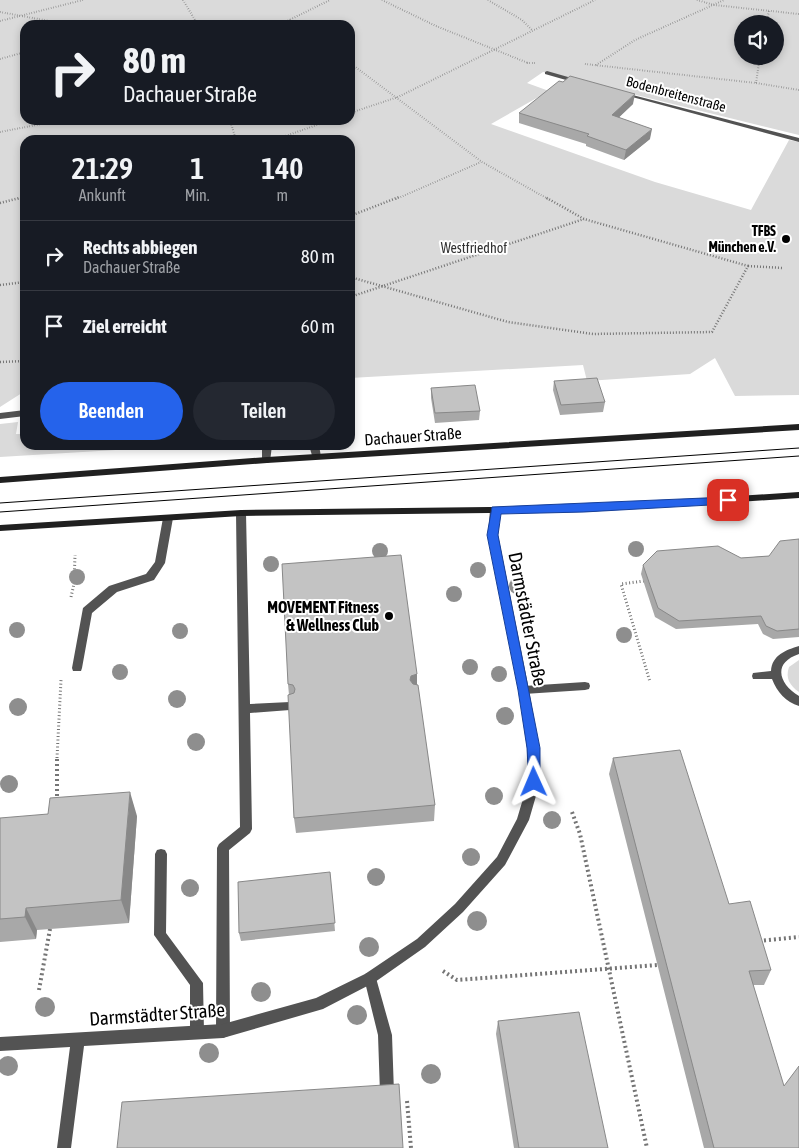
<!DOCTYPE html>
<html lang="de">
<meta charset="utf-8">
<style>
:root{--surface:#171b24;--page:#242831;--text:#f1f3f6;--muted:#9ea1a6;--line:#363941;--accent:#2563eb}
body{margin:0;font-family:"Asap Condensed",sans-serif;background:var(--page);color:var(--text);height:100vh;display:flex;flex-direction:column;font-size:19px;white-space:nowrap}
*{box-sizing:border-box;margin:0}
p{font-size:16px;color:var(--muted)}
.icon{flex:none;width:28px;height:28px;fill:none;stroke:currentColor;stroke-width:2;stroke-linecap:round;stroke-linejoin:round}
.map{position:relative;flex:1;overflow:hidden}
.drawer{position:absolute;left:20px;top:135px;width:335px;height:315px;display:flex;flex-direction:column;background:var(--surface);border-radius:15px;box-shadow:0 2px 8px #0003}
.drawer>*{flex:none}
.guide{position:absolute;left:20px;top:20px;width:335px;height:105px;border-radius:15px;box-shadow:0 2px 8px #0003;background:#171b24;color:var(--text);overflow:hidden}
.tools{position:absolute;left:734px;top:15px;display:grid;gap:10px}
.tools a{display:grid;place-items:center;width:50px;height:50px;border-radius:50%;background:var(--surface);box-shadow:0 2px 8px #0003;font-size:25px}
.pin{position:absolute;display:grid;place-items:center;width:42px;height:42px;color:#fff;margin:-21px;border-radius:10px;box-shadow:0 2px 8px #0006}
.me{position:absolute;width:55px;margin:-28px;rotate:359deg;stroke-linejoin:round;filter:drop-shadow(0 0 4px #0008)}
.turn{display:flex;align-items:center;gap:18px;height:105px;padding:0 20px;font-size:22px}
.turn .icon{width:65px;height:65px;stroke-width:2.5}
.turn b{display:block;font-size:35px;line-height:42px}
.eta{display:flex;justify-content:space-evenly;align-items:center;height:85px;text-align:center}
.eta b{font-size:30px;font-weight:600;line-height:35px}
.cta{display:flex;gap:10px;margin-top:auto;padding:10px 20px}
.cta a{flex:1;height:58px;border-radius:30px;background:var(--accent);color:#fff;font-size:20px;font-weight:600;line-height:58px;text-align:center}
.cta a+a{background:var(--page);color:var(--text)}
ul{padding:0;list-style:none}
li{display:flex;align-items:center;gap:15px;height:70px;padding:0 20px;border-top:1px solid var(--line)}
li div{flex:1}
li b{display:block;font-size:19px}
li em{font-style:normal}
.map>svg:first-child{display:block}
.green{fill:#dadada;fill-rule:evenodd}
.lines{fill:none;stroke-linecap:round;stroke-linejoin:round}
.path-far3{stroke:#757575;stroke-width:2;stroke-dasharray:0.5 2;stroke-linecap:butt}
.path-far2{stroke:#757575;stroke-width:2.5;stroke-dasharray:1 2;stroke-linecap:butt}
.path-far1{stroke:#757575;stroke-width:3;stroke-dasharray:1 2.5;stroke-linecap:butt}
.path{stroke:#757575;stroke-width:4;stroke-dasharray:2 3;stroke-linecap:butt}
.lane{fill:#535353;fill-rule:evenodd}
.street{fill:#535353;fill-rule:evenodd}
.secondary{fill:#202020;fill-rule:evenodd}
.tram{stroke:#000;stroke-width:1}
.tree{fill:#8e8e8e}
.wall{fill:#a8a8a8}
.shaded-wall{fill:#888}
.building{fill:#c3c3c3;stroke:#888}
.route{fill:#2563eb;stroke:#184099}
.poi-dot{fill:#000;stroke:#fff;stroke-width:2}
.labels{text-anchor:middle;stroke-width:4;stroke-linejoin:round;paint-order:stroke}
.far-street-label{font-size:14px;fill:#000;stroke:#fff}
.far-poi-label{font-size:14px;font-weight:bold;fill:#000;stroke:#fff;text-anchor:end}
.far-park-label{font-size:14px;fill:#313131;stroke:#fff}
.street-label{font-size:16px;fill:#000;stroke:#fff}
.poi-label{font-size:16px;font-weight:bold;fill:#000;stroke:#fff;text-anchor:end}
.near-street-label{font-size:19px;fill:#000;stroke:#fff}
</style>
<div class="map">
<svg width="799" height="1148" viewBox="0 0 799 1148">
<rect width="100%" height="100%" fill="#fff"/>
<g class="green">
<path d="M0,0H799V135L543,72L527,83L549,91L491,124L655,182L751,210L789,140L799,142V395L735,396L715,358L690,374L587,381L583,365L350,378V140H25V391L0,407ZM742,24H775V56H742ZM25,25H350V120H25Z"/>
<polygon points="18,422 16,434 25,434 25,445 198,445 0,457 0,424"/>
<path d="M799,660V692C790,686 785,678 789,667Z"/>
</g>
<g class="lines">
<g class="path-far3">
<polyline points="183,0 198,25"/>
<polyline points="382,0 436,26 528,63"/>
<polyline points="488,0 522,20 533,31"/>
<polyline points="697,0 714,5 799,14"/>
<polyline points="0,12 71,25"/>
<polyline points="289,20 297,25"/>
<polyline points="0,21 83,0"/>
<polyline points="766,24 769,11"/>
<polyline points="279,25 330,0"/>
<polyline points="0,59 25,52"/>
<polyline points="350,63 482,162 548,199"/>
<polyline points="527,63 536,63"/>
<polyline points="585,64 756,83 799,90"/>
<polyline points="596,65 635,40 724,0"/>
<polyline points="756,83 760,56"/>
<polyline points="350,113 398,97 595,0"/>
<polyline points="230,120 236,140"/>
<polyline points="0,132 62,120"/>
<polyline points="274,140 331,120"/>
<polyline points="18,199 25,197"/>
<polyline points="396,199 481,162"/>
</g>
<g class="path-far2">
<polyline points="0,203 23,197"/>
<polyline points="350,216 399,197"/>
<polyline points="748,266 783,268"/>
<polyline points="350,277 508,322 593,334 712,332 748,266 584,219 545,197"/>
<polyline points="0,285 25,282"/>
<polyline points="350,297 584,219"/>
<polyline points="0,362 25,361"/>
</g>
<g class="path-far1">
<polyline points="644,581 621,584 650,682"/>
<polyline points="71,597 74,584 75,555"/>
<polyline points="57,758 61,680"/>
</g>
<g class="path">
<polyline points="57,801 57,757"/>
<polyline points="572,812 580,834 647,1148"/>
<polyline points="759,941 799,937"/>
<polyline points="443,971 457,980 658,965"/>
<polyline points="39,990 50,929"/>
<polyline points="407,1101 411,1148"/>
</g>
<g class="lane">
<polygon points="547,71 582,81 583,82 580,84 545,74 545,72"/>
<polygon points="621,92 799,138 799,142 621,94"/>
<polygon points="25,410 25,416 0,419 0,413"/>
<polygon points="262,445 272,445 270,462 267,463 262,460"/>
<polygon points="309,445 319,445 321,457 319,459 313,459"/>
<polygon points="241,510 246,513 250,704 290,702 294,703 295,706 294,709 290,710 250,713 252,829 250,833 229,850 230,1031 228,1036 223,1038 218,1036 216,1031 217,848 219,844 240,827 236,513"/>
<polygon points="168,515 173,518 165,563 154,580 117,592 92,613 82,668 81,671 73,671 72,668 83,608 109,586 146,574 155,562 163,518"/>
<path d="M799,646V654C772,663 779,684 799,696V706C786,702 777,692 772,679H753L752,676L753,673L771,671C772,655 786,650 799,646Z"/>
<polygon points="585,682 589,683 590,686 589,689 585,690 524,694 520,693 519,690 520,687 524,686"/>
<polygon points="161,849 165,850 167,854 166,933 203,983 204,1032 202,1037 197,1039 192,1037 190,1032 190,985 154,935 155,854 157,850"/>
<polygon points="370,972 375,974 376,978 392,1035 394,1093 392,1098 387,1100 382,1098 380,1093 378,1035 364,978 365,974"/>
</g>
<polygon class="street" points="495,507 500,510 498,535 529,690 539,748 540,782 529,820 505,865 463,912 425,947 375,982 323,1009 223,1038 84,1046 71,1148 57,1148 70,1047 0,1051 0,1037 223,1024 316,998 365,974 417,939 455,904 497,857 517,819 528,782 527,748 519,690 488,535 490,510"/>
<g class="secondary">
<polygon points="799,424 799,430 267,463 0,483 0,477 267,457"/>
<polygon points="799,492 799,498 584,512 241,516 0,531 0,525 241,510 584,506"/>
</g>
<g class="tram">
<polyline points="0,503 799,448"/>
<polyline points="0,512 799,456"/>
</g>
</g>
<g class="tree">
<circle cx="636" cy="549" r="8"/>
<circle cx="380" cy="551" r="8"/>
<circle cx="271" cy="564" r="8"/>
<circle cx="478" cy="570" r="8"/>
<circle cx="77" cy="577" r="8"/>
<circle cx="517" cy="586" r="8"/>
<circle cx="454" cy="594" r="8"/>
<circle cx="17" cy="630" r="8"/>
<circle cx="180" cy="631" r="8"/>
<circle cx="624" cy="635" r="8"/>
<circle cx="470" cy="667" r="8"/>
<circle cx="120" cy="672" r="8"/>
<circle cx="499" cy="674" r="8"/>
<circle cx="177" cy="699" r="9"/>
<circle cx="18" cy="707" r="9"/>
<circle cx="505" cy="716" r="9"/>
<circle cx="196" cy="742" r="9"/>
<circle cx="9" cy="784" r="9"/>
<circle cx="494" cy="796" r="9"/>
<circle cx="552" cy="820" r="9"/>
<circle cx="471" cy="857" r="9"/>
<circle cx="376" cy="877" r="9"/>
<circle cx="190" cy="888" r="9"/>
<circle cx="477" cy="921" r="10"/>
<circle cx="369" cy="947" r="10"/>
<circle cx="261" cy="992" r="10"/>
<circle cx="45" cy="1007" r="10"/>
<circle cx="357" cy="1015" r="10"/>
<circle cx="209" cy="1053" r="10"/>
<circle cx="8" cy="1066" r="10"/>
<circle cx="431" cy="1074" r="10"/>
</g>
<g class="wall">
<polygon points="633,104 619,117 650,139 624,160 586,146 586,144 519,123 519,113"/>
<polygon points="554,381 605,402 603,412 560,415 553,390"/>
<polygon points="431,388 480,411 479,420 435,423 431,398"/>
<polygon points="799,539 799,637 773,639 763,634 758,624 676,629 655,617 641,574 643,565 769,556"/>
<polygon points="417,674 417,685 435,805 434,821 296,833 294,818 289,695 288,684"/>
<polygon points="613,758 729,904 771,970 764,985 753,985 799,1148 704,1148 609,774"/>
<polygon points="137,816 129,923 37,930 36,939 0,942 0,818"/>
<polygon points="330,872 335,931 241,941 239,933"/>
<polygon points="498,1021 608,1148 514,1148 496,1034"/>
</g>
<g class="shaded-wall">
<polygon points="635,94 633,104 611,125 612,115"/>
<polygon points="652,129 650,139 624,160 626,150"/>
<polygon points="417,674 417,690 410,680 411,676"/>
<polygon points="130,792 137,816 129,923 121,900"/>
<polygon points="26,908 37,930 36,939 25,917"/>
</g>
<g class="building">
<polygon points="570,76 635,94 612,115 652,129 626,150 587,136 589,134 519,113 559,81 563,82"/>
<polygon points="597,378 605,402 561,405 554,381"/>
<polygon points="475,385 480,411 435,413 431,388"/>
<polygon points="799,539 799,629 777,631 766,626 761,616 679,621 658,608 643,565 657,551 718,546 741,558 769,556 780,541"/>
<polygon points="401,555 417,674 411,676 410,680 413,684 418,685 435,805 294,818 288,695 294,693 295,689 293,685 288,684 282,564"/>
<polygon points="680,750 729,904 750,901 771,970 749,971 784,1086 799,1066 799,1148 714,1148 613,758"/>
<polygon points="130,792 121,900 26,908 25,917 0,919 0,818 48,814 50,798"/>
<polygon points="330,872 335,923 239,933 238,882"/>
<polygon points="579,1012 608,1148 519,1148 498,1021"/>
<polygon points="399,1084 403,1148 117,1148 122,1102"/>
</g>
<polygon class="route" points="728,497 733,500 728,504 584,512 501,514 498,535 540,748 540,782 539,786 529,786 527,748 518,690 487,535 492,507"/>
<g class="poi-dot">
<circle cx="786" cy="239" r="5"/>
<circle cx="389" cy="616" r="5"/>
</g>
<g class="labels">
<g class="far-street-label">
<text transform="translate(676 94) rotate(15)" y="5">Bodenbreitenstraße</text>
</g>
<g class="far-poi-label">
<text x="776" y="236">TFBS<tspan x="776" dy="16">München e.V.</tspan></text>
</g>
<g class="far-park-label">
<text x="474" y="253">Westfriedhof</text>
</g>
<g class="street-label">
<text transform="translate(413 436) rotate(-4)" y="6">Dachauer Straße</text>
</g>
<g class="poi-label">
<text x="379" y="613">MOVEMENT Fitness<tspan x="379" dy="18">&amp; Wellness Club</tspan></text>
</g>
<g class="near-street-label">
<text transform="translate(528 619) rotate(79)" y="7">Darmstädter Straße</text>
<text transform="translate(157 1014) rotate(-4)" y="7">Darmstädter Straße</text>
</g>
</g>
</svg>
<div class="tools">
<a><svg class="icon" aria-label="sound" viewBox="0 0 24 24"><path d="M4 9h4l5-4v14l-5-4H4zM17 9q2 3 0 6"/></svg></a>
</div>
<div class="pin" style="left:728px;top:500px;background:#d93025"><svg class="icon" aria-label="arrive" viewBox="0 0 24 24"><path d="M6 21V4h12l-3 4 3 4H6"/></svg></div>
<svg class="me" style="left:534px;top:782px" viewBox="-20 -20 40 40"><path d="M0-17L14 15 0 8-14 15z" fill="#2563eb" stroke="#fff" stroke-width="4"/></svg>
<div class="guide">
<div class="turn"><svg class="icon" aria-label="right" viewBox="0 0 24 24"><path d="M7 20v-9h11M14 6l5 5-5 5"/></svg><div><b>80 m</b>Dachauer Straße</div></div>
</div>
<section class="drawer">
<div class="eta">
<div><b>21:29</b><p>Ankunft</p></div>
<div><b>1</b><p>Min.</p></div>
<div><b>140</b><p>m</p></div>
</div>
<ul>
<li><svg class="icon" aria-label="right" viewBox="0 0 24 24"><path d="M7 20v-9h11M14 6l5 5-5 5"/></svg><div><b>Rechts abbiegen</b><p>Dachauer Straße</p></div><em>80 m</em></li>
<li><svg class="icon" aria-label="arrive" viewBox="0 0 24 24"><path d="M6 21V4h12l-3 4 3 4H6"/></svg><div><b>Ziel erreicht</b></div><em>60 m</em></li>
</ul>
<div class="cta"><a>Beenden</a><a>Teilen</a></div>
</section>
</div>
